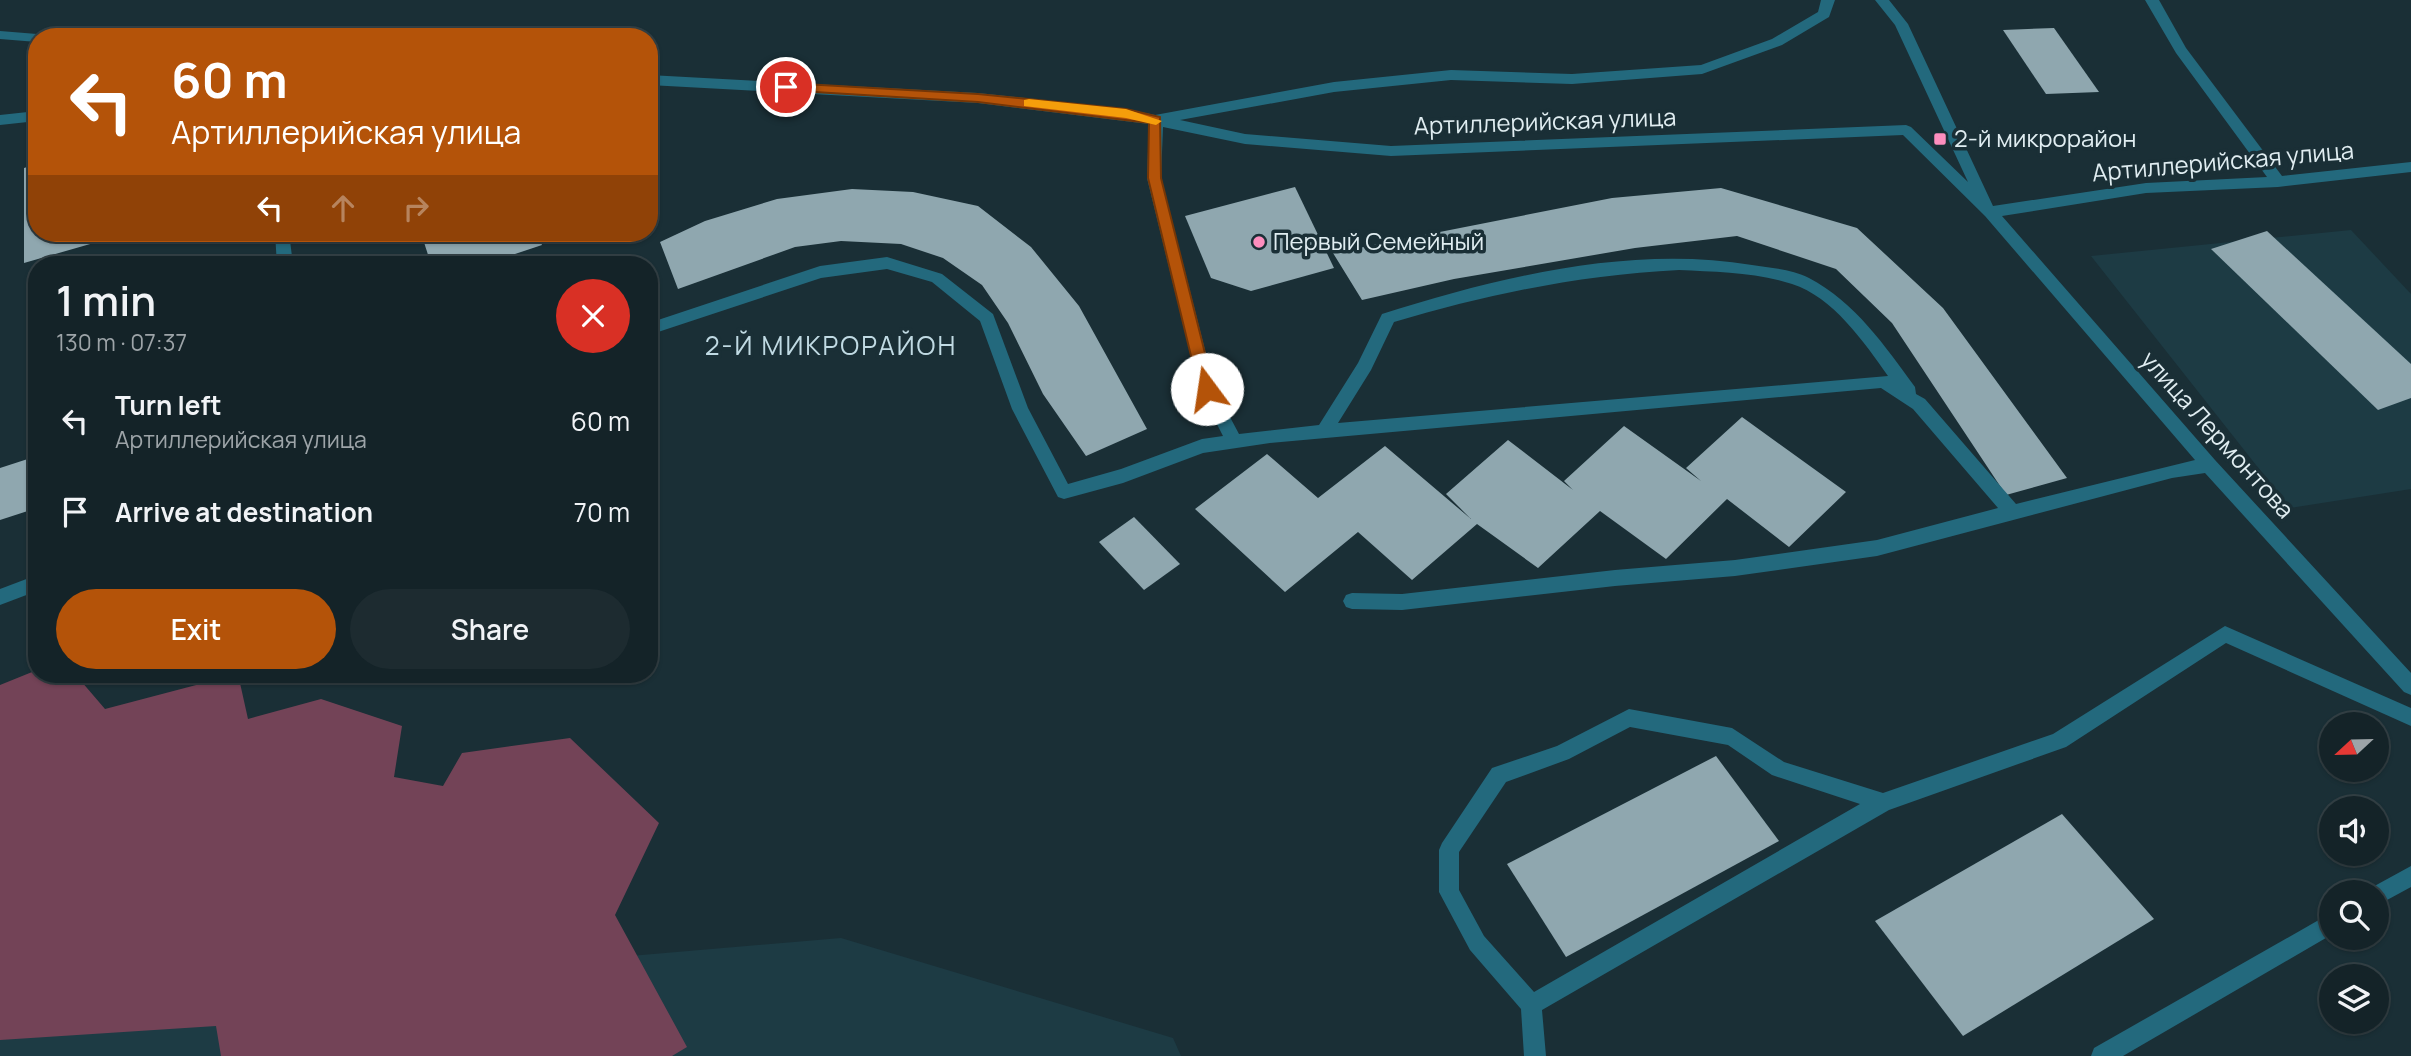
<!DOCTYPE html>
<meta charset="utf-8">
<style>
:root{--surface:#142328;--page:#1d2b30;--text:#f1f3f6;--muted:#9da4a8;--line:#334045;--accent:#b45309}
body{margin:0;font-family:Manrope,sans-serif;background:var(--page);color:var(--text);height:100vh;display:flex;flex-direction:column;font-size:26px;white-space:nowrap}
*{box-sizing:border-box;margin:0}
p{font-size:23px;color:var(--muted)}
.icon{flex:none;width:38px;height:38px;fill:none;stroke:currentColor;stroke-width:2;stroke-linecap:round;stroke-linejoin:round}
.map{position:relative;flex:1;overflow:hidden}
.panel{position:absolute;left:28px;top:256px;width:630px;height:427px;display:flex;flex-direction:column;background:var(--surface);border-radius:28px;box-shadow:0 2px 5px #0004,0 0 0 2px var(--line)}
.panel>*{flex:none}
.hud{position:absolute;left:28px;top:28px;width:630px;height:214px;border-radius:28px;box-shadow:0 2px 5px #0004,0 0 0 2px var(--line);background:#b45309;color:#fff;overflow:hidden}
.needle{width:46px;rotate:248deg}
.tools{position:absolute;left:2319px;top:712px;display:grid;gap:14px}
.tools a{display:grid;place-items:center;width:70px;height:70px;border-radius:50%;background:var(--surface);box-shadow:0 2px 5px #0004,0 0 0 2px var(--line);font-size:35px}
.pin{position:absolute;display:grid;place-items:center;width:60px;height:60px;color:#fff;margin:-30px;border:4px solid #fff;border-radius:50%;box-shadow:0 2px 7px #0007}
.me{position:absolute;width:77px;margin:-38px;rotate:346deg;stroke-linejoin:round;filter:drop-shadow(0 0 5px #0008)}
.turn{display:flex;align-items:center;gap:24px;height:147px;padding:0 28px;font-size:32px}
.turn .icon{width:91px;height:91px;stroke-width:2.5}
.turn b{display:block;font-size:49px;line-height:60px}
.lanes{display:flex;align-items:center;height:66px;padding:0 28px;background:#0003;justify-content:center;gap:35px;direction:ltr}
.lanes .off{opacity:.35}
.round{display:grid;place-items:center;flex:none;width:74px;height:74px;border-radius:37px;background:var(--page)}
.head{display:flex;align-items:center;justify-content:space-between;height:119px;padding:0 28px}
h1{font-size:42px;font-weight:600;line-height:52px}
.primary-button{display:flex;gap:14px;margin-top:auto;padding:14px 28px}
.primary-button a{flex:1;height:80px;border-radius:42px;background:var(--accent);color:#fff;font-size:28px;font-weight:600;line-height:80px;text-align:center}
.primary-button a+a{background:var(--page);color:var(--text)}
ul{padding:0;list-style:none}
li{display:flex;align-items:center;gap:21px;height:91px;padding:0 28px}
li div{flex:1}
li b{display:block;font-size:26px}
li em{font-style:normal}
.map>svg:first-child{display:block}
.built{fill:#1d3b44}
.green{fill:#734357}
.building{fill:#8fa7af}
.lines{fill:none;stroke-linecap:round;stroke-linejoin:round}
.minor{fill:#23697d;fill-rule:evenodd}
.route{fill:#b45309;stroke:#753606;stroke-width:2}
.slow{fill:#f59e0b}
.poi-dot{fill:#fd8ebe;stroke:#1a2f36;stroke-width:2.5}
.labels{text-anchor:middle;stroke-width:7;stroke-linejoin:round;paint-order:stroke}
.street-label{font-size:24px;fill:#e0edf1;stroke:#1a2f36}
.poi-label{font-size:24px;fill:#e0edf1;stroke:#1a2f36;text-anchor:start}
.neighbourhood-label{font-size:26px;letter-spacing:2px;fill:#c0dae3;stroke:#1a2f36}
</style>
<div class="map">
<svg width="2411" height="1056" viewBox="0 0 2411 1056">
<rect width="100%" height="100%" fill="#1a2f36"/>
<g class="built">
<polygon points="2351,230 2411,294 2411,489 2290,508 2091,256"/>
<polygon points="841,938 1173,1038 1181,1056 0,1056 0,1000 466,970"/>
</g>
<polygon class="green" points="37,670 37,674 75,674 105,709 238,674 248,719 321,699 402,726 394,777 443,786 462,753 570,738 659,823 615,915 687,1047 672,1056 221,1056 216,1026 0,1040 0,685"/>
<g class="building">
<polygon points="2054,28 2099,92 2046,94 2003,30"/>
<polygon points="37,164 37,233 125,234 24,263 24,168"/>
<polygon points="1295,187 1334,268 1251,291 1211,278 1185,216"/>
<polygon points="1721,188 1857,228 1943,308 2067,478 2006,495 1892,323 1836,269 1737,236 1635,248 1454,279 1362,300 1333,253 1612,198"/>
<polygon points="852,189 913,192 978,206 1031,247 1079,306 1147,429 1086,456 1043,394 1008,323 982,285 943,258 901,244 841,241 795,247 678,289 660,242 705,221 777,199"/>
<polygon points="2267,231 2411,364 2411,398 2378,410 2211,249"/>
<polygon points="421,233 537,233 542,245 485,264 431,264"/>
<polygon points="649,417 658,443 649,446"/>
<polygon points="1742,417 1846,492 1789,547 1727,499 1666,559 1600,511 1538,568 1477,524 1412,580 1358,532 1285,592 1195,509 1267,454 1318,498 1385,446 1471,519 1446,494 1508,440 1573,490 1564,481 1624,426 1701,481 1686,468"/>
<polygon points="37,456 37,508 0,520 0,468"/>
<polygon points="1134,517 1180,564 1144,590 1099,542"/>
<polygon points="1716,756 1779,841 1566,957 1507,864"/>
<polygon points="2062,814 2154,919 1963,1036 1875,921"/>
</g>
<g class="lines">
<g class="minor">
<path d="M1821,0H1835L1829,17L1782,45L1702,74L1572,84L1451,80L1334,92L1180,120L1245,134L1391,146L1906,125L1911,127L1968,182L1895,25L1875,0H1889L1908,24L1993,206L2146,183L2267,177L2176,53L2145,0H2159L2186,48L2282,176L2411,162V172L2278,187L2146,193L2002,216L2215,460L2411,673V695L2404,692L2205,473L2172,478L1877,556L1735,576L1615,586L1402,610L1352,609L1346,607L1343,601L1346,595L1352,593L1402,594L1615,570L1735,560L1877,540L1998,508L1913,409L1881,388L1270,443L1203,453L1123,483L1064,499L1058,497L1012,409L980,321L932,282L887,269L821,278L649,335V323L820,266L887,257L942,274L993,314L1028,408L1068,484L1121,469L1202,439L1223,436L1199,389L1147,178L1149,124L978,103L649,85V75L978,93L1126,109L1155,115L1334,82L1451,70L1572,74L1701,65L1772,39L1818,12ZM1163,127L1245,144L1391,156L1903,135L1985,216L2195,460L2016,504L1925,399L1916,394L1915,387C1885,346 1855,302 1809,278C1792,269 1771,268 1752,265C1629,245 1499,277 1382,314L1358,363L1319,425L1239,434L1215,389L1161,178ZM1679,270C1716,272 1756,272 1792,284C1833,297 1864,342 1888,376L1338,423L1371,370L1394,322C1488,294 1581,275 1679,270Z"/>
<polygon points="0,31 37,34 43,37 37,37 37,42 0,39"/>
<polygon points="37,111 37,121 0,125 0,115"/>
<polygon points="275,233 289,233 293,264 277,264"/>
<polygon points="37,575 37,591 0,605 0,589"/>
<path d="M2225,626L2411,708V726L2226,643L2066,747L1889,810L1542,1010L1546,1056H1524L1521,1009L1470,950L1439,892V850L1442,843L1492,768L1557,746L1629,709L1732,728L1784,762L1883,793L2053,734ZM1630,727L1728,745L1772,775L1860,804L1534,992L1484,936L1459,890V852L1506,782L1569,759Z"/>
<polygon points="2411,866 2411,887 2376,906 2376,892 2367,892 2369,889"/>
<polygon points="2331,913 2331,935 2123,1056 2091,1056 2094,1048"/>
</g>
</g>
<polygon class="route" points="786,83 978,94 1126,109 1160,117 1161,178 1214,389 1212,393 1207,395 1199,389 1148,178 1149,123 978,102 782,90 782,84"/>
<polygon class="slow" points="1029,99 1126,109 1162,121 1156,125 1126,118 1024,106 1024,100"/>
<g class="poi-dot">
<rect x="1933" y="132" width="14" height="14" rx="3.5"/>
<circle cx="1259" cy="242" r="7"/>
</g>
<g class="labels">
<g class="street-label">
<text transform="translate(1545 122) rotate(-2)" y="8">Артиллерийская улица</text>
<text transform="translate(2223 162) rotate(-5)" y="8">Артиллерийская улица</text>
<text transform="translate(2217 435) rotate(48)" y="8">улица Лермонтова</text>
</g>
<g class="poi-label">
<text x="1954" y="147">2-й микрорайон</text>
<text x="1273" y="250">Первый Семейный</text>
</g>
<g class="neighbourhood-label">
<text x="831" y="355">2-Й МИКРОРАЙОН</text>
</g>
</g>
</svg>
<div class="tools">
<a><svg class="needle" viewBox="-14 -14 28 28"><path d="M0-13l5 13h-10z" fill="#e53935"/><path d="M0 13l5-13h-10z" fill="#9da4a8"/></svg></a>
<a><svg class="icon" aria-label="sound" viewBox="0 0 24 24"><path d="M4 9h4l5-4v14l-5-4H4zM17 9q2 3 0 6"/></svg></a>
<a><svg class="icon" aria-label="search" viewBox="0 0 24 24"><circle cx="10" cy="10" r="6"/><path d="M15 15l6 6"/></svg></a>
<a><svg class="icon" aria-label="layers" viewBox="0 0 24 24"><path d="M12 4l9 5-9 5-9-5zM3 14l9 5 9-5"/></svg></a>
</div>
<div class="pin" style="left:786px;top:87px;background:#d93025"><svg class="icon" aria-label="arrive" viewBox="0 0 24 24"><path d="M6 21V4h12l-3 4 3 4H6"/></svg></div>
<svg class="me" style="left:1207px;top:389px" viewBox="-20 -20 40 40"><circle r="19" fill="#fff"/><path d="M0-13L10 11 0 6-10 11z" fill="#b45309"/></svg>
<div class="hud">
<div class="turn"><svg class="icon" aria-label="left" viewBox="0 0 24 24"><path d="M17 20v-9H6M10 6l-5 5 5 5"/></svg><div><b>60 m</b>Артиллерийская улица</div></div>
<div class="lanes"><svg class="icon" aria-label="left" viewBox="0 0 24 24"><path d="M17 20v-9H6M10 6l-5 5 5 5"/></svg><svg class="icon off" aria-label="ahead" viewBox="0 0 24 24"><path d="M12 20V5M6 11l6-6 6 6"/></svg><svg class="icon off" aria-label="right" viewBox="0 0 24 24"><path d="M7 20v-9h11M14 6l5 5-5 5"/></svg></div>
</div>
<section class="panel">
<div class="head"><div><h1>1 min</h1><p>130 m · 07:37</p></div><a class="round" style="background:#d93025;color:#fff"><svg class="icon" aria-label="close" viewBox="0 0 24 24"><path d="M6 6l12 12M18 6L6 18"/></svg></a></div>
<ul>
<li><svg class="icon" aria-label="left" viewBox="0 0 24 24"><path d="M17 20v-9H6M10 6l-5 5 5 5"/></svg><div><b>Turn left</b><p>Артиллерийская улица</p></div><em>60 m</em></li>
<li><svg class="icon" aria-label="arrive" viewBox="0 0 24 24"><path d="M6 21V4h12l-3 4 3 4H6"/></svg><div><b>Arrive at destination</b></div><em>70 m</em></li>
</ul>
<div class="primary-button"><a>Exit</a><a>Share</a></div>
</section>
</div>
